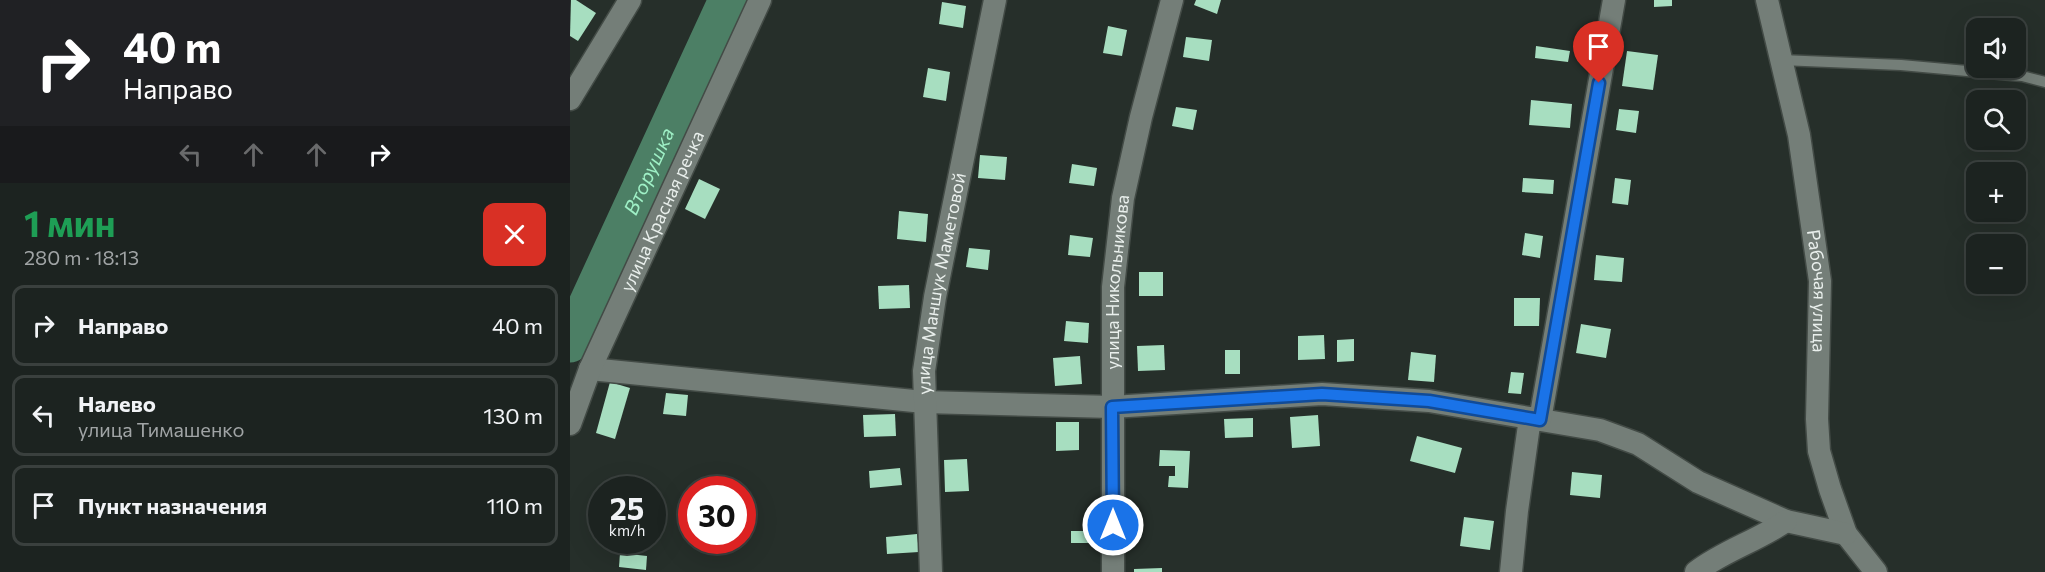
<!DOCTYPE html>
<html lang="ru">
<meta charset="utf-8">
<style>
:root{--surface:#1c2320;--page:#252b29;--text:#f1f3f6;--muted:#a0a4a5;--line:#3a403e}
body{margin:0;font-family:Commissioner,sans-serif;background:var(--page);color:var(--text);height:100vh;display:flex;flex-direction:column;font-size:22px;white-space:nowrap}
*{box-sizing:border-box;margin:0}
p{font-size:20px;color:var(--muted)}
.icon{flex:none;width:33px;height:33px;fill:none;stroke:currentColor;stroke-width:2;stroke-linecap:round;stroke-linejoin:round}
.map{position:relative;flex:1;overflow:hidden}
.drawer{display:flex;flex-direction:column;background:var(--surface);width:570px}
.drawer>*{flex:none}
.banner{background:#202124;color:#fff;overflow:hidden}
.controls{position:absolute;left:1396px;top:18px;display:grid;gap:12px}
.controls a{display:grid;place-items:center;width:60px;height:60px;border-radius:12px;background:var(--surface);box-shadow:0 6px 24px #0002,0 0 0 2px var(--line);font-size:30px}
.speed{position:absolute;left:18px;top:476px;display:flex;gap:12px;font-size:30px;font-weight:700;text-align:center}
.speed>*{display:grid;place-content:center;width:78px;height:78px;border-radius:50%;background:var(--surface);box-shadow:0 6px 24px #0002,0 0 0 2px var(--line);line-height:1}
.speed small{font-size:15px;font-weight:400}
.speed .limit{border:9px solid #d22;background:#fff;color:#111}
.pin{position:absolute;display:grid;place-items:center;width:51px;height:51px;color:#fff;margin:-62px -26px;border-radius:50% 50% 50% 0;rotate:-45deg;box-shadow:0 0 6px #0007}
.pin .icon{rotate:45deg}
.me{position:absolute;width:66px;margin:-33px;rotate:0deg;stroke-linejoin:round;filter:drop-shadow(0 0 4px #0008)}
.turn{display:flex;align-items:center;gap:21px;height:126px;padding:0 24px;font-size:27px}
.turn .icon{width:78px;height:78px;stroke-width:2.5}
.turn b{display:block;font-size:42px;line-height:51px}
.lanes{display:flex;align-items:center;height:57px;padding:0 24px;background:#0003;justify-content:center;gap:30px;direction:ltr}
.lanes .off{opacity:.35}
.round{display:grid;place-items:center;flex:none;width:63px;height:63px;border-radius:12px;background:var(--page)}
.headline{display:flex;align-items:center;justify-content:space-between;height:102px;padding:0 24px}
h1{font-size:36px;font-weight:700;line-height:45px;color:#1e9e55}
ul{padding:0;list-style:none}
li{display:flex;align-items:center;gap:18px;height:81px;margin:0 12px 9px;padding:0 12px;border:3px solid var(--line);border-radius:12px}
li div{flex:1}
li b{display:block;font-size:22px}
li em{font-style:normal}
main{display:flex;flex:1;min-height:0}
.map>svg:first-child{display:block}
.lines{fill:none;stroke-linecap:round;stroke-linejoin:round}
.river{stroke:#4c7f65;stroke-width:39}
.building{fill:#a7dec0}
.lane-casing{stroke:#434b46;stroke-width:13}
.street-casing{stroke:#434b46;stroke-width:25}
.lane{stroke:#747e78;stroke-width:10}
.street{stroke:#747e78;stroke-width:22}
.route-casing{stroke:#114b97;stroke-width:15}
.route{stroke:#1a73e8;stroke-width:10}
.labels{text-anchor:middle;stroke-width:6;stroke-linejoin:round;paint-order:stroke}
.street-label{font-size:18px;fill:#e9efec;stroke:#121613}
.water-label{font-size:20px;font-style:italic;fill:#9ff0c6;stroke:#121613}
</style>
<main>
<section class="drawer">
<div class="banner">
<div class="turn"><svg class="icon" aria-label="right" viewBox="0 0 24 24"><path d="M7 20v-9h11M14 6l5 5-5 5"/></svg><div><b>40 m</b>Направо</div></div>
<div class="lanes"><svg class="icon off" aria-label="left" viewBox="0 0 24 24"><path d="M17 20v-9H6M10 6l-5 5 5 5"/></svg><svg class="icon off" aria-label="ahead" viewBox="0 0 24 24"><path d="M12 20V5M6 11l6-6 6 6"/></svg><svg class="icon off" aria-label="ahead" viewBox="0 0 24 24"><path d="M12 20V5M6 11l6-6 6 6"/></svg><svg class="icon" aria-label="right" viewBox="0 0 24 24"><path d="M7 20v-9h11M14 6l5 5-5 5"/></svg></div>
</div>
<div class="headline"><div><h1>1 мин</h1><p>280 m · 18:13</p></div><a class="round" style="background:#d93025;color:#fff"><svg class="icon" aria-label="close" viewBox="0 0 24 24"><path d="M6 6l12 12M18 6L6 18"/></svg></a></div>
<ul>
<li><svg class="icon" aria-label="right" viewBox="0 0 24 24"><path d="M7 20v-9h11M14 6l5 5-5 5"/></svg><div><b>Направо</b></div><em>40 m</em></li>
<li><svg class="icon" aria-label="left" viewBox="0 0 24 24"><path d="M17 20v-9H6M10 6l-5 5 5 5"/></svg><div><b>Налево</b><p>улица Тимашенко</p></div><em>130 m</em></li>
<li><svg class="icon" aria-label="arrive" viewBox="0 0 24 24"><path d="M6 21V4h12l-3 4 3 4H6"/></svg><div><b>Пункт назначения</b></div><em>110 m</em></li>
</ul>
</section>
<div class="map">
<svg width="1475" height="572" viewBox="0 0 1475 572">
<rect width="100%" height="100%" fill="#262f2a"/>
<g class="lines">
<path class="river" id="s1" d="M0,343L158,0"/>
</g>
<g class="building">
<polygon points="1,0 6,0 26,13 8,41 0,36"/>
<polygon points="626,0 651,0 647,14 624,5"/>
<polygon points="1084,0 1102,0 1102,6 1084,7"/>
<polygon points="372,2 396,6 393,28 369,24"/>
<polygon points="538,26 557,30 552,56 533,53"/>
<polygon points="616,37 642,40 639,61 613,57"/>
<polygon points="966,46 1000,51 998,62 965,58"/>
<polygon points="1057,51 1088,55 1083,90 1052,86"/>
<polygon points="358,68 380,72 376,101 353,97"/>
<polygon points="961,100 1002,104 1000,128 959,125"/>
<polygon points="606,107 627,110 623,130 602,126"/>
<polygon points="1049,109 1069,111 1066,133 1046,130"/>
<polygon points="410,155 437,157 435,180 408,178"/>
<polygon points="502,164 527,168 524,186 499,183"/>
<polygon points="953,178 984,180 983,194 952,192"/>
<polygon points="1045,178 1061,180 1058,205 1042,203"/>
<polygon points="129,179 150,189 135,219 115,209"/>
<polygon points="329,211 358,214 356,242 327,239"/>
<polygon points="955,233 973,236 970,258 952,255"/>
<polygon points="500,235 523,238 520,257 498,255"/>
<polygon points="399,248 420,250 418,270 396,267"/>
<polygon points="1026,255 1054,258 1052,282 1024,280"/>
<rect x="569" y="272" width="24" height="24"/>
<polygon points="339,285 340,308 309,309 308,286"/>
<polygon points="944,298 970,298 969,326 944,326"/>
<polygon points="496,321 519,323 518,343 494,341"/>
<polygon points="1011,324 1041,329 1036,358 1006,353"/>
<polygon points="754,335 755,359 728,360 728,336"/>
<polygon points="784,339 784,361 767,362 767,340"/>
<polygon points="594,345 595,370 568,371 567,346"/>
<rect x="655" y="350" width="15" height="24"/>
<polygon points="841,352 866,355 864,382 838,380"/>
<polygon points="510,356 512,384 485,386 483,358"/>
<polygon points="941,372 954,373 951,394 938,393"/>
<polygon points="40,382 60,388 45,439 26,433"/>
<polygon points="96,393 118,395 116,416 93,414"/>
<polygon points="325,414 326,436 294,437 293,415"/>
<polygon points="748,415 750,446 722,448 720,417"/>
<polygon points="683,418 683,437 655,438 654,419"/>
<polygon points="486,422 509,422 509,450 486,451"/>
<polygon points="847,436 892,448 885,473 840,461"/>
<polygon points="590,450 620,451 618,488 598,487 599,476 605,476 605,466 589,466"/>
<polygon points="397,459 399,491 375,492 374,460"/>
<polygon points="330,468 332,485 300,488 299,471"/>
<polygon points="1002,472 1032,475 1030,498 1000,495"/>
<polygon points="82,499 92,501 88,523 82,521"/>
<polygon points="894,517 924,521 920,550 890,546"/>
<polygon points="501,531 521,531 520,543 501,543"/>
<polygon points="347,534 349,552 317,554 316,537"/>
<polygon points="50,553 77,556 76,570 49,567"/>
<polygon points="592,568 592,572 564,572 564,569"/>
</g>
<g class="lines">
<g class="lane-casing">
<polyline id="lane" points="1211,60 1331,65 1452,76 1475,82"/>
</g>
<g class="street-casing">
<g id="street">
<path id="s2" d="M1197,0L1229,135L1250,281L1247,419L1249,451L1260,489L1276,534L1306,572"/>
<polyline points="0,99 60,0"/>
<polyline points="20,369 354,402 542,407 752,394 859,401 1030,430 1068,444 1128,482 1216,521 1276,534"/>
<polyline points="970,420 1044,0"/>
<path id="s3" d="M0,424L20,369L190,0"/>
<path id="s4" d="M361,572L354,371L365,297L425,0"/>
<path id="s5" d="M543,572V287L553,198L571,117L602,0"/>
<polyline points="941,572 947,511 960,418"/>
<path d="M1126,572C1153,551 1187,541 1216,521"/>
</g>
</g>
<use href="#lane" class="lane"/>
<use href="#street" class="street"/>
</g>
<g class="lines">
<g class="route-casing">
<polyline id="route" points="543,525 542,407 752,394 859,401 970,420 1029,83"/>
</g>
<use href="#route" class="route"/>
</g>
<g class="labels">
<g class="street-label">
<text dy="6" stroke="none"><textPath href="#s3" startOffset="232">улица Красная речка</textPath></text>
<text dy="6" stroke="none"><textPath href="#s5" startOffset="290">улица Никольникова</textPath></text>
<text dy="6" stroke="none"><textPath href="#s4" startOffset="290">улица Маншук Маметовой</textPath></text>
<text dy="6" stroke="none"><textPath href="#s2" startOffset="296">Рабочая улица</textPath></text>
</g>
<g class="water-label">
<text dy="7" stroke="none"><textPath href="#s1" startOffset="189">Вторушка</textPath></text>
</g>
</g>
</svg>
<div class="controls">
<a><svg class="icon" aria-label="sound" viewBox="0 0 24 24"><path d="M4 9h4l5-4v14l-5-4H4zM17 9q2 3 0 6"/></svg></a>
<a><svg class="icon" aria-label="search" viewBox="0 0 24 24"><circle cx="10" cy="10" r="6"/><path d="M15 15l6 6"/></svg></a>
<a>+</a>
<a>−</a>
</div>
<div class="speed"><div>25<small>km/h</small></div><div class="limit">30</div></div>
<div class="pin" style="left:1029px;top:83px;background:#d93025"><svg class="icon" aria-label="arrive" viewBox="0 0 24 24"><path d="M6 21V4h12l-3 4 3 4H6"/></svg></div>
<svg class="me" style="left:543px;top:525px" viewBox="-20 -20 40 40"><circle r="17" fill="#1a73e8" stroke="#fff" stroke-width="3"/><path d="M0-11L8 9 0 5-8 9z" fill="#fff"/></svg>
</div>
</main>
